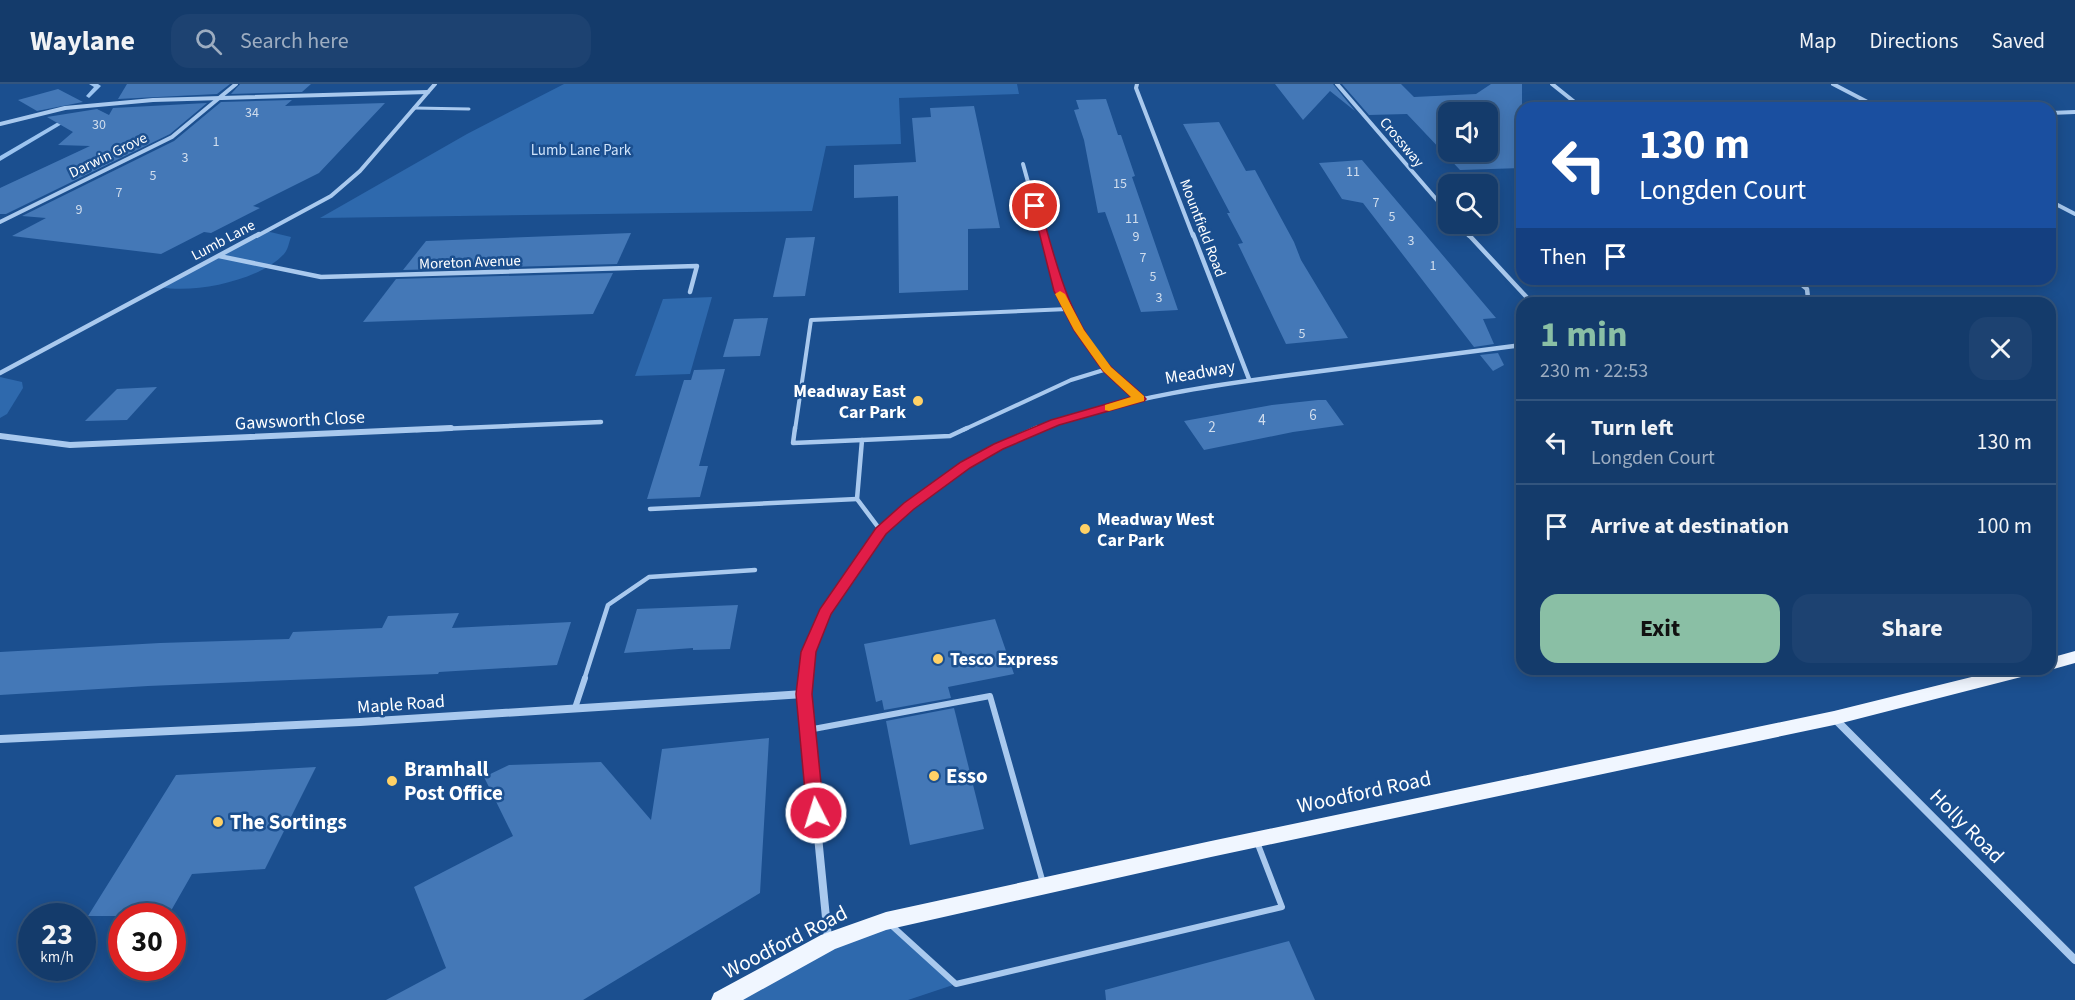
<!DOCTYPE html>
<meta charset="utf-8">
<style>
:root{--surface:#143b6b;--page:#1d4271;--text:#f1f3f6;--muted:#9dadc1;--line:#33557e;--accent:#8abfa5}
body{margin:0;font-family:"Source Sans 3",sans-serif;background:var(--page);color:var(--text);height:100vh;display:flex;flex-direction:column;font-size:22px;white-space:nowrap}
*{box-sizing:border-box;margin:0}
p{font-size:20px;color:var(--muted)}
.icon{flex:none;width:33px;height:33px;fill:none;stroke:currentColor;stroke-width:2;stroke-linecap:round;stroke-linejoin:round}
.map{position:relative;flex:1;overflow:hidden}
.drawer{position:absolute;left:1516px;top:213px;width:540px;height:378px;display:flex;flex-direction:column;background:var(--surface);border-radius:18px;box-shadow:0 3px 15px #0003,0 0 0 2px var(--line)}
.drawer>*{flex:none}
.hud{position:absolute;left:1516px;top:18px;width:540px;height:183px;border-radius:18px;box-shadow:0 3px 15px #0003,0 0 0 2px var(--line);background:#1a4fa0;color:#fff;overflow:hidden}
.tools{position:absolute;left:1438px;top:18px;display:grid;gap:12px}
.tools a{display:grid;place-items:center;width:60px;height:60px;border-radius:12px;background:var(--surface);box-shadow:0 3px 15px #0003,0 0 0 2px var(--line);font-size:30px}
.speed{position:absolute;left:18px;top:819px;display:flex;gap:12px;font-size:30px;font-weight:700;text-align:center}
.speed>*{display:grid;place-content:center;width:78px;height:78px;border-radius:50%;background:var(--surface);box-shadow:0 3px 15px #0003,0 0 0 2px var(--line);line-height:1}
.speed small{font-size:15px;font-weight:400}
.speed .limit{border:9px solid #d22;background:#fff;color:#111}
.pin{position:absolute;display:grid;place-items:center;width:51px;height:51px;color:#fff;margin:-26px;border:3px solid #fff;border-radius:50%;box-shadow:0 2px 6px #0007}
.me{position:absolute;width:66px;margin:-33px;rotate:355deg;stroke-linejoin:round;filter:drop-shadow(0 0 4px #0008)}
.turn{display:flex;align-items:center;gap:21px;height:126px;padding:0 24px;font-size:27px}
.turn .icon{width:78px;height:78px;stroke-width:2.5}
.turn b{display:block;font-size:42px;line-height:51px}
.then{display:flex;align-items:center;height:57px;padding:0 24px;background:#0003;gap:12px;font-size:22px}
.round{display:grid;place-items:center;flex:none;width:63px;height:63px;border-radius:18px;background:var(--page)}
.headline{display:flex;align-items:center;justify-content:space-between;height:102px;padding:0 24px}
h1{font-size:36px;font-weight:700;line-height:45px;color:var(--accent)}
.cta{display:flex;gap:12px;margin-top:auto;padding:12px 24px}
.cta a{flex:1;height:69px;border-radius:18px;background:var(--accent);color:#111;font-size:24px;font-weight:700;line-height:69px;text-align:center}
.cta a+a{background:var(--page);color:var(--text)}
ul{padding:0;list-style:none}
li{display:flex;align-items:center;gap:18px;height:84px;padding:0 24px;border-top:2px solid var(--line)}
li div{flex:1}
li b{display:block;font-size:22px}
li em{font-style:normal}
header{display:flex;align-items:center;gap:36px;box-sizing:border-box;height:84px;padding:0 30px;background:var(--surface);border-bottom:2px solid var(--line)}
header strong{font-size:28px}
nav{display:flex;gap:33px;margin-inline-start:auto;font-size:21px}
.search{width:420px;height:54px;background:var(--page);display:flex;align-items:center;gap:15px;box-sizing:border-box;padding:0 21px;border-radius:18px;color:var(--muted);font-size:22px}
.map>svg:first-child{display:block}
.green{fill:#2e69ad}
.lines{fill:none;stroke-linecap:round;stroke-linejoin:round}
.stream{fill:#9cc4f0;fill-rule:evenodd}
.building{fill:#4478b7;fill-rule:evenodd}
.lane-far3{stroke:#a9c9ee;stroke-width:3}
.lane-far2{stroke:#a9c9ee;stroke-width:4}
.lane-far1{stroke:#a9c9ee;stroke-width:4.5}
.lane{stroke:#a9c9ee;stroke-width:6}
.street-far3{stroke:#a9c9ee;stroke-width:4}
.street-far2{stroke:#a9c9ee;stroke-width:4.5}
.street-far1{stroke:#a9c9ee;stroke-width:6}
.street{stroke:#a9c9ee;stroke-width:8}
.primary{fill:#f0f6ff;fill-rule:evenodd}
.route{fill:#e11d48;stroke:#92132f;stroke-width:1.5}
.slow{fill:#f59e0b}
.poi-dot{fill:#ffd166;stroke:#1b4f8f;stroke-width:2}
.labels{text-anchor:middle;stroke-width:5;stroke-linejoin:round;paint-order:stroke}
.far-number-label{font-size:14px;fill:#d0dded}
.far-street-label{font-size:15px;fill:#fff;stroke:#1b4f8f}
.far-park-label{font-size:15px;fill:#cfe3fa;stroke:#1b4f8f}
.number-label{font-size:15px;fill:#d0dded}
.street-label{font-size:18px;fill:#fff;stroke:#1b4f8f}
.poi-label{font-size:18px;font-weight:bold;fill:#fff;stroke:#1b4f8f;text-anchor:start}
.near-poi-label{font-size:21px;font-weight:bold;fill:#fff;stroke:#1b4f8f;text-anchor:start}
.near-street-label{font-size:21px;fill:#fff;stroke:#1b4f8f}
</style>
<header>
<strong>Waylane</strong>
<div class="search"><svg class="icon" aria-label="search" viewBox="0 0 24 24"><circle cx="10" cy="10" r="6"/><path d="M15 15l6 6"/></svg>Search here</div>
<nav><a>Map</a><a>Directions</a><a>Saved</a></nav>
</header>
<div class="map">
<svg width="2075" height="916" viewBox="0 0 2075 916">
<rect width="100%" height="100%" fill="#1b4f8f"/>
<g class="green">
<polygon points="564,0 1017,0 1019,10 899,14 901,60 826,62 812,127 320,134 467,50"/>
<path d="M266,147L291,153C289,158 288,166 284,170C259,197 194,210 160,203Z"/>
<polygon points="712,213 690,290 635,292 663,215"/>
<polygon points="0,293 22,298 23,304 7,330 0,334"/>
<polygon points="886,837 956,900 908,916 722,916"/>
</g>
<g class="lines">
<g class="stream">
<polygon points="89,0 98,0 101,2 89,14 86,12 94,3"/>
<polygon points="60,37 63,39 62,40 0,77 0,72"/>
</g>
</g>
<g class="building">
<polygon points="127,0 230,0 217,10 118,15"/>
<polygon points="240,0 311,0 302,8 231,10"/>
<polygon points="1275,0 1333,0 1355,27 1330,7 1303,36"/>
<path d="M1342,0H1401L1414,13L1476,10L1491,0H1522V84L1460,86L1407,30L1369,31ZM1449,28H1488V68H1449Z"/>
<polygon points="58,5 83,18 37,27 18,16"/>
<polygon points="1106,15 1118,51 1121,51 1135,92 1132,93 1178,226 1141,228 1105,128 1098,129 1084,56 1074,26 1079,25 1076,16"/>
<polygon points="292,16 285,22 385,19 319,89 253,122 260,124 211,149 204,148 161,170 12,152 46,134 22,132 174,57 221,18"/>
<polygon points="207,19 170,50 6,130 0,130 0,104 90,62 58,61 73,48 47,33 97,25 109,31 113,24"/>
<polygon points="974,22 1000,144 968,145 968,206 899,209 898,112 854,114 854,81 916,78 912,34 931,33 930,24"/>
<polygon points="1219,38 1246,87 1255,86 1294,158 1301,176 1348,254 1286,260 1238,160 1243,159 1227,129 1230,129 1183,40"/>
<polygon points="1362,76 1496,234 1483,235 1494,260 1474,263 1363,119 1342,115 1319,79"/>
<polygon points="631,149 617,180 403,186 426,157"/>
<polygon points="815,153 805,212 773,213 786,154"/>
<polygon points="613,189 593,230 363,238 396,195"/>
<polygon points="768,234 760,272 723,273 734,235"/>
<polygon points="1498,269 1504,281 1493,287 1480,271"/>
<polygon points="725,285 699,382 708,382 700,413 647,415 684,296 691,296 694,286"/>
<polygon points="157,303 127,336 85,337 117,305"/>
<polygon points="1318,316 1326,316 1344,341 1293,348 1204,366 1184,337 1272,321"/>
<polygon points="738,521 730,565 693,566 693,564 624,569 637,525"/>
<polygon points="459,529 452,544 571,538 557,581 439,588 438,590 148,602 0,611 0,568 160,559 289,555 293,548 382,544 388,532"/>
<polygon points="995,535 1014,590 948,603 951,614 884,626 882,616 876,618 864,560"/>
<polygon points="954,624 984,745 910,761 886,637"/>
<polygon points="769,654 760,809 583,916 386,916 446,884 414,803 513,752 484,693 509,681 601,678 651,736 662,665"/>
<polygon points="316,683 265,785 192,790 168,832 88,832 176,691"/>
<polygon points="1289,857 1315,916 1106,916 1105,906"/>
</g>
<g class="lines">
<polyline class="lane-far3" points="414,24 469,25"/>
<g class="lane-far2">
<polyline points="795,346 811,236 1068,225"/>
<polyline points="963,346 1071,296 1107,285"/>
</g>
<g class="lane-far1">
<polyline points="795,344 793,359 862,356"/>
<polyline points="650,425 857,415"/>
<polyline points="881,447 857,415 862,356 950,352 967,344"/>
<polyline points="584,596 608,521 649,493 755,486"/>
</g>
<g class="lane">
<polyline points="575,624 585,594"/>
<polyline points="808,646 990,612 1043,799"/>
<polyline points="891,841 956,900 1282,823 1257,758"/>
</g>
<g class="street-far3">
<polyline points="1137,0 1136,4 1193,152"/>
<polyline points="1337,0 1449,130"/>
<polyline points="1552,0 1582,24"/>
<polyline points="1833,0 1879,24"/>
<polyline points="2050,29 2075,28"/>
<polyline points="0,40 65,24 153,16 428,8"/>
<polyline points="1023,80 1043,152"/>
<polyline points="2050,117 2075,130"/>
<polyline points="0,138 172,53 236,0"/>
<polyline points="1458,140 1469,152"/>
<polyline points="257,152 331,112 360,87 435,0"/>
</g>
<g class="street-far2">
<path d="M1043,150C1048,169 1052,190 1060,208C1079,253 1105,283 1140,315"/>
<polyline points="1193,150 1249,295"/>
<polyline points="1468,150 1532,219"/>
<polyline points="219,172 321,193 697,182 690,208"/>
<polyline points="1795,195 1807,205 1808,214 1799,219"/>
<polyline points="0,289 259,150"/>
<polyline points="416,346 601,338"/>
<path d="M1034,346C1125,313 1219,300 1314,288C1383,279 1453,270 1522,261"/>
</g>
<g class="street-far1">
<polyline points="0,352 70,361 451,344"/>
<polyline points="805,596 808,568 825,528 886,443 917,416 969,380 1005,359 1038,344"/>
</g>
<g class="street">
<polyline points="806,594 804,610 828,854"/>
<polyline points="1834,634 2075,876"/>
<polyline points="0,655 360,638 804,610"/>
</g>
<g class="primary">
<polygon points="2075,567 2075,579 2050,586 2046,585 2050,585 2050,574"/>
<polygon points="2004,585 2037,585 2035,589 2029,591 1834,641 1211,773 886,846 835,865 743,916 711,916 714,909 821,851 886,828 1211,757 1834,627"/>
</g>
</g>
<path class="route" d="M1032,120L1040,122C1056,179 1069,238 1111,283C1122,294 1136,303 1146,315L1144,317L1059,341L1003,365L970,384L914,425L886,450L831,530L816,568L812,610L824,729L822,734L816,736L810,734L807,729L796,610L801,568L820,525L876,444L904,419L961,378L994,360L1051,336L1131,313L1103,287L1074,246L1054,207Z"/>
<polygon class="slow" points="1060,207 1065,210 1084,246 1111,283 1144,312 1144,317 1109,327 1105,326 1105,321 1131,313 1103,287 1074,246 1055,210"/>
<g class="poi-dot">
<circle cx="918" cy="317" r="6"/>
<circle cx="1085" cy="445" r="6"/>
<circle cx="938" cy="575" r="6"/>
<circle cx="934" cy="692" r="6"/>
<circle cx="392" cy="697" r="6"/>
<circle cx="218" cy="738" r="6"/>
</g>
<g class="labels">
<g class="far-number-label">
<text x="252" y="33">34</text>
<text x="99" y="45">30</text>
<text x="216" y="62">1</text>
<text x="185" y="78">3</text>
<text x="1353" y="92">11</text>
<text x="153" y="96">5</text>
<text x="1120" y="104">15</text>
<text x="119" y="113">7</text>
<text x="1376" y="123">7</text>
<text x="79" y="130">9</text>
<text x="1392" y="137">5</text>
<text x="1132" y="139">11</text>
<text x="1136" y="157">9</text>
<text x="1411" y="161">3</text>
<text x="1143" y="178">7</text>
<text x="1433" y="186">1</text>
<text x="1153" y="197">5</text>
<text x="1159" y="218">3</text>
<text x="1302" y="254">5</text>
</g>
<g class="far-street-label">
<text transform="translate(1402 58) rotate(50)" y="5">Crossway</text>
<text transform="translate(108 71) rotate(-26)" y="5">Darwin Grove</text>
<text transform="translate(1203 144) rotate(69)" y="5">Mountfield Road</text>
<text transform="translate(223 156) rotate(-28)" y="5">Lumb Lane</text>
<text transform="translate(470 178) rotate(-2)" y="5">Moreton Avenue</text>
</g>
<g class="far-park-label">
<text x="581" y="71">Lumb Lane Park</text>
</g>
<g class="number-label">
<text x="1313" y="336">6</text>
<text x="1262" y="341">4</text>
<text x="1212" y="348">2</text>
</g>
<g class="street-label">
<text transform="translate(1200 288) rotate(-10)" y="6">Meadway</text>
<text transform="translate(300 336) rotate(-3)" y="6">Gawsworth Close</text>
<text transform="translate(401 620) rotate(-4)" y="6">Maple Road</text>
</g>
<g class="poi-label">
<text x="906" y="313" text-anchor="end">Meadway East<tspan x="906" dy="21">Car Park</tspan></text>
<text x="1097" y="441">Meadway West<tspan x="1097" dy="21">Car Park</tspan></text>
<text x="950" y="581">Tesco Express</text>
</g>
<g class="near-poi-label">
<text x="404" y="692">Bramhall<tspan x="404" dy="24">Post Office</tspan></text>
<text x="946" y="699">Esso</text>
<text x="230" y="745">The Sortings</text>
</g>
<g class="near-street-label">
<text transform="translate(1364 708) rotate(-12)" y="7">Woodford Road</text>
<text transform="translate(1967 742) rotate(45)" y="7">Holly Road</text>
<text transform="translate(785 858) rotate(-27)" y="7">Woodford Road</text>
</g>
</g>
</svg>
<div class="tools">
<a><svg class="icon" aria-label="sound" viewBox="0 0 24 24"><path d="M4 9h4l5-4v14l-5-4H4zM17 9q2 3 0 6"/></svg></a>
<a><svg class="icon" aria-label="search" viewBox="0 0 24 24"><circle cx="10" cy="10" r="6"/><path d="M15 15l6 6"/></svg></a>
</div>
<div class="speed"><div>23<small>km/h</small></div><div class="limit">30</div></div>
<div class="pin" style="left:1035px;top:122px;background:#d93025"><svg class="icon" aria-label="arrive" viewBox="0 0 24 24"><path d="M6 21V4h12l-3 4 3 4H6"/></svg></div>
<svg class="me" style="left:816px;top:729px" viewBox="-20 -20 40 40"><circle r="17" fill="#e11d48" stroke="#fff" stroke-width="3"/><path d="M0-11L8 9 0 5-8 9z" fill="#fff"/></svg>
<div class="hud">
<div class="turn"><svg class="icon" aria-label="left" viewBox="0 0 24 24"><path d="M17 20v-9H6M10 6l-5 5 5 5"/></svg><div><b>130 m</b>Longden Court</div></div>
<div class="then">Then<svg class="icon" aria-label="arrive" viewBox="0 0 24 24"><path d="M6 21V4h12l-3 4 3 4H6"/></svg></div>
</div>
<section class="drawer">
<div class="headline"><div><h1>1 min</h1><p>230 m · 22:53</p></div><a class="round"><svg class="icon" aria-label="close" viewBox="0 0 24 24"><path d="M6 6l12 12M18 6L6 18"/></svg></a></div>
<ul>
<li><svg class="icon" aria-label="left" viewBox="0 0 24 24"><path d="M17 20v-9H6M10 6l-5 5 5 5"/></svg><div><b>Turn left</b><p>Longden Court</p></div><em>130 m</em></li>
<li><svg class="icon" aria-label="arrive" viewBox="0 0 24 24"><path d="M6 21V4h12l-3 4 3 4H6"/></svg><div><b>Arrive at destination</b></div><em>100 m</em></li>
</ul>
<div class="cta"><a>Exit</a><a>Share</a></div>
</section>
</div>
